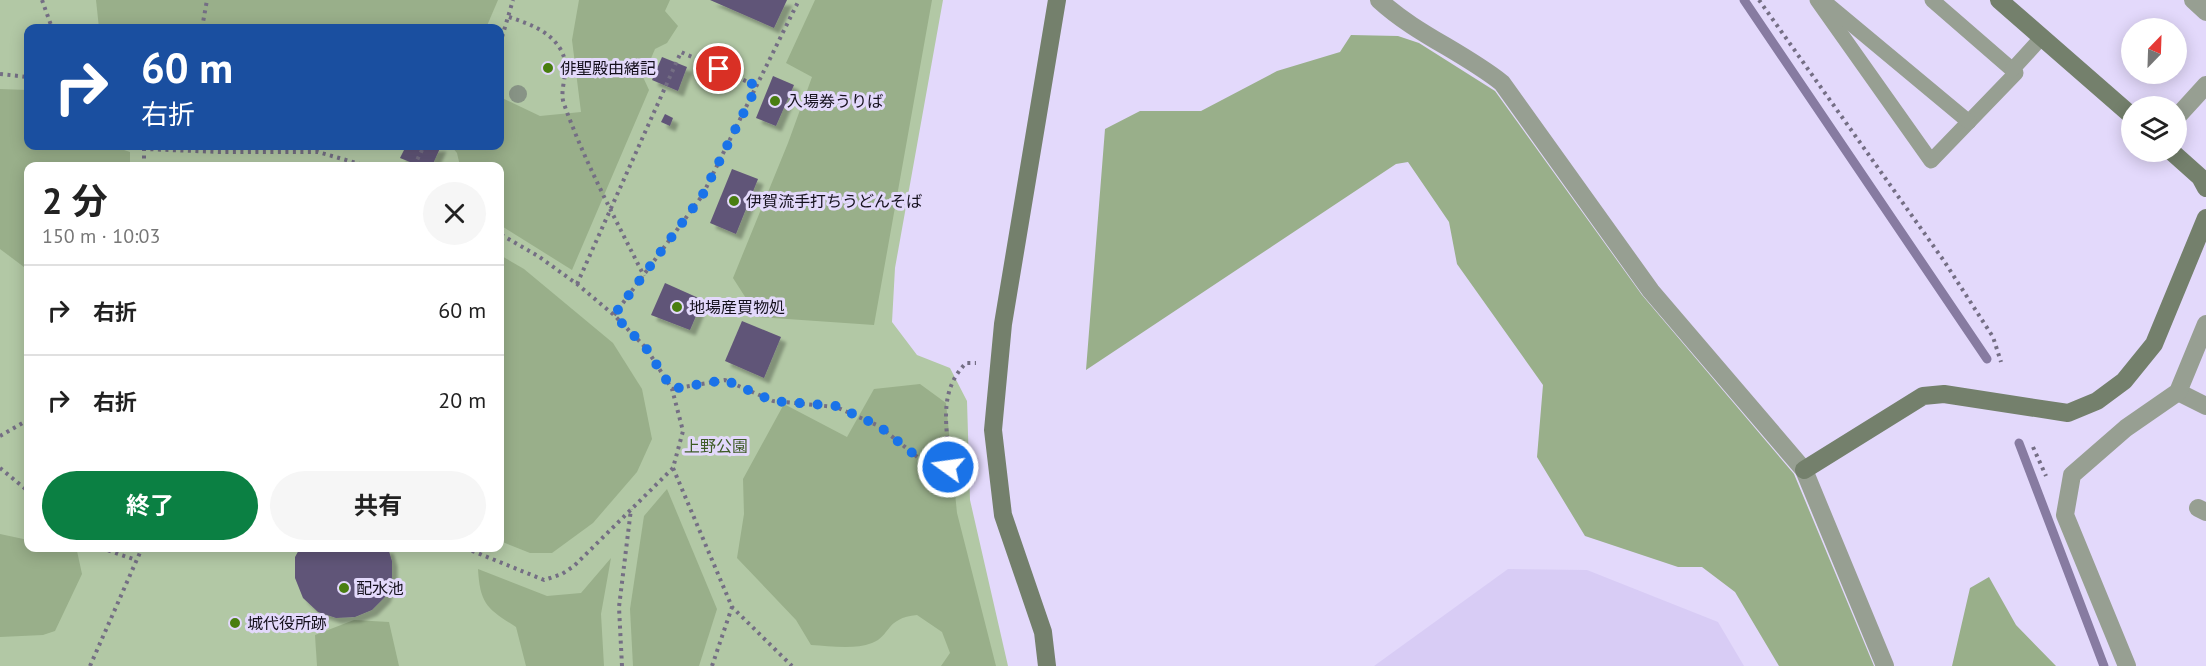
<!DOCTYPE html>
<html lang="ja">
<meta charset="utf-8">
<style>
:root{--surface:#fff;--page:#f6f6f6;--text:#222;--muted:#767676;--line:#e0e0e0;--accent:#0b8043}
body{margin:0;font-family:"PT Sans","Noto Sans JP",sans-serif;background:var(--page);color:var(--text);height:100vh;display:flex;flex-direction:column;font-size:22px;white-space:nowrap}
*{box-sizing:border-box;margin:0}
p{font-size:20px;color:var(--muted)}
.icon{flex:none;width:33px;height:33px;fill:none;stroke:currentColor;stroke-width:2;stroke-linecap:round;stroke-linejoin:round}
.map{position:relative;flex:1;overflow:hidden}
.details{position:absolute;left:24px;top:162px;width:480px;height:390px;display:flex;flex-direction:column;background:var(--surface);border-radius:12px;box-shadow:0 3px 15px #0003}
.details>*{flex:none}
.top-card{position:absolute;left:24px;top:24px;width:480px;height:126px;border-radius:12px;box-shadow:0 3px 15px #0003;background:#1a4fa0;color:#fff;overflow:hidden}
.needle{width:39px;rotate:23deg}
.fabs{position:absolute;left:2121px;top:18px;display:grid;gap:12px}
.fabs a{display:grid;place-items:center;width:66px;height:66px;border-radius:50%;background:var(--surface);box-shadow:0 3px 15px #0003;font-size:30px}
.pin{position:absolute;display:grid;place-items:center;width:51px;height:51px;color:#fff;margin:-26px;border:3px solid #fff;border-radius:50%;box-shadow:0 2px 6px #0007}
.me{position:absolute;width:66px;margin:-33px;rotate:284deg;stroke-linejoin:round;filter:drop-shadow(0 0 4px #0008)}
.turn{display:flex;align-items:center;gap:21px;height:126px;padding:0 18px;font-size:27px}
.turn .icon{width:78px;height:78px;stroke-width:2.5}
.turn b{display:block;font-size:42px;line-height:51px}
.round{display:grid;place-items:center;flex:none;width:63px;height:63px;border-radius:32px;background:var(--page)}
.headline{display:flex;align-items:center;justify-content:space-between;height:102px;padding:0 18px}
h1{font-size:36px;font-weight:700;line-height:45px}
.cta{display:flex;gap:12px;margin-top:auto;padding:12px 18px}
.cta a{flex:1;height:69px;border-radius:36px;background:var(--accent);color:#fff;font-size:24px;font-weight:700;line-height:69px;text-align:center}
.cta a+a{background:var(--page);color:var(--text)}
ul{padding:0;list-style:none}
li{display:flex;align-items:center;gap:18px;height:90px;padding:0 18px;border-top:2px solid var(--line)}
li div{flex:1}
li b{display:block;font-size:22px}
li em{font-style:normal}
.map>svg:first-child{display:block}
.built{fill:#d8ccf5}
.green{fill:#b2c8a5;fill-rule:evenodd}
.forest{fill:#99af8a}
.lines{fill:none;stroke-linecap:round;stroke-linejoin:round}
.stream{stroke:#877ba1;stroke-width:9}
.building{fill:#615578;filter:url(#shadow)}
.path{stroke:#746e84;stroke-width:4;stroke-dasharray:3 4.5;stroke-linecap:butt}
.lane{stroke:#979f92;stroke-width:15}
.street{stroke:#979f92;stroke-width:18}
.secondary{stroke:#74806c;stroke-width:18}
.tree{fill:#889486}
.route{stroke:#1a73e8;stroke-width:10;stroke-dasharray:0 18}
.poi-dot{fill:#497e10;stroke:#e3d9fb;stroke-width:2}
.labels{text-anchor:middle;stroke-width:6;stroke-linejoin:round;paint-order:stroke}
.poi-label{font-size:16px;fill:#15111d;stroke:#e3d9fb;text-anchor:start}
.park-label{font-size:16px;fill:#3e5c26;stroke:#e3d9fb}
</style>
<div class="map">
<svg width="2206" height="666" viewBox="0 0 2206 666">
<defs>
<filter id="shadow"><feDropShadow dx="5.5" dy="5.5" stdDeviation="1.5" flood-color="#0004"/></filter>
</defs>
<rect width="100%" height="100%" fill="#e3d9fb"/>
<polygon class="built" points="1508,569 1587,570 1718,622 1744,666 1374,666"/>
<path class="green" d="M0,0H943L895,268L892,322L917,355L950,368L967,401L970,500L1008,666H0ZM28,28H500V146H28ZM28,166H500V548H28Z"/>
<g class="forest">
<polygon points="96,0 498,0 486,28 99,28"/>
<polygon points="579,0 670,0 665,11 678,26 667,43 655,49 643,77 649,90 572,270 500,225 500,166 460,166 457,153 451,146 500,146 500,97 540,116 581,112 572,40"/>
<polygon points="815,0 932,0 874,325 758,317 733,278 788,143 812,77 786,63"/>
<polygon points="1351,35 1398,36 1419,43 1495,91 1642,295 1794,474 1874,666 1779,666 1735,592 1702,567 1678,567 1585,536 1537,457 1543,385 1457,264 1449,222 1408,162 1396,164 1086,370 1105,129 1140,111 1201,111 1277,71 1340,52"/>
<polygon points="0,89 28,90 28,146 112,146 130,152 130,166 28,166 28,270 0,249"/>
<polygon points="500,255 524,269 613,343 642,389 652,439 637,472 593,523 552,553 530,553 500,541"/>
<path d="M920,384L946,403L957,513L996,666H941L950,653L942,632L917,615C885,618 891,636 872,643C854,650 830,646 811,645L796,620L737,558L744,514L743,479L784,404L847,437L874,389Z"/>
<polygon points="667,489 717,609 699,666 633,666 630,609 644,516"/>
<polygon points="0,534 28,540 28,548 69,548 77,551 82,574 55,631 43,635 0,637"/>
<path d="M611,558L601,614L604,666H526L516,627C488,609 480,605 478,569L547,596L581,593Z"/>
<polygon points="1989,577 2016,625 2056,666 1952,666 1970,588"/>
<polygon points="354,620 389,622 399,666 317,666 315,635"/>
</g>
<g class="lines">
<g class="stream">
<polyline points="1744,0 1987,359"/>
<polyline points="2019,443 2104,666"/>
</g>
</g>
<g class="building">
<polygon points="710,0 787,0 774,28"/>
<polygon points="662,57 687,67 678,91 652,80"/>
<polygon points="773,76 794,85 776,126 756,118"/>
<polygon points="665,114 673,118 670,126 661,122"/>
<polygon points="406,146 441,146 432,166 420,166 400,158"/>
<polygon points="732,169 758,179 736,234 710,223"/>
<polygon points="665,283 703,300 690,330 651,315"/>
<polygon points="742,321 781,337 764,378 725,361"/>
<polygon points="300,548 388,548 392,561 392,580 385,597 372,610 355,617 336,618 318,612 303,598 295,578 295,557"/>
</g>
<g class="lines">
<g class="path">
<polyline points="42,0 52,28"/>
<polyline points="1759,0 1944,261 1993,337 2001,362"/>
<path d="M509,17C529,24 549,30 561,50C572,70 558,88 564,104C585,163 616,220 644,276"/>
<polyline points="202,28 207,0"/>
<polyline points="500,44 513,0"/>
<polyline points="0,74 28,77"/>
<polyline points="136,146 144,149 220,152 318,152 367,166"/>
<polyline points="144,166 144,149"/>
<polyline points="414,166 424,146"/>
<polyline points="577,284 681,52 757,86"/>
<polyline points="614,315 702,196 799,0"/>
<path d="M672,389L725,380L773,401L836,407L879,426L931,468L941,471L948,467L949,462C947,424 938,392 966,363H976"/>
<polyline points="0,436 28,420"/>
<polyline points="2033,447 2046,476"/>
<polyline points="0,468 28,491"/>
<polyline points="673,468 732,607 792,666"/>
<polyline points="101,548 136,560"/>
<polyline points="465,548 544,580 562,574 574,566 673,468 683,431 672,389 646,348 614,315 577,284 538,256 500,234"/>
<polyline points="90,666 142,548"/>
<polyline points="622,666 619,607 631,509"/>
<polyline points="712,666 732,607"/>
</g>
<g class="lane">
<polyline points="1817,0 1931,161 2016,73 1932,0"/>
<polyline points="1826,3 1969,122"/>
<polyline points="2012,70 2042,37"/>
</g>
<g class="street">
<path d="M1379,0C1416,34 1463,52 1502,83L1651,291L1804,470L1885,666"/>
<polyline points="2193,0 2206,12"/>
<polyline points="2176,118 2206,85"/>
<polyline points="2178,392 2206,406"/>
<polyline points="2198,508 2206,512"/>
<polyline points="2127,666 2065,515 2072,475 2126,428 2178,392 2206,324"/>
</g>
<g class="secondary">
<polyline points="1999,0 2132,116"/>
<polyline points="2172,152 2200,177 2206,188"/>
<polyline points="1804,470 1923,396 1944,394 2068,413 2097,401 2124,381 2154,344 2206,218"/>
<polyline points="1047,666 1043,632 1003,515 993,430 1003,324 1057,0"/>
</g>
</g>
<circle class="tree" cx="518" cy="94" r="9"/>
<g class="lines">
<polyline class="route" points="719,69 757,86 702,196 614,315 646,348 672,389 725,380 773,401 836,406 879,426 931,468 941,471 948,467"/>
</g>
<g class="poi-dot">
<circle cx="548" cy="68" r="6"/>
<circle cx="775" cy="101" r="6"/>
<circle cx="734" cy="201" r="6"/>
<circle cx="677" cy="307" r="6"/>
<circle cx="344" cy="588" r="6"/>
<circle cx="235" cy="623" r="6"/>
</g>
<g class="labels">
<g class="poi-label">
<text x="560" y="74">俳聖殿由緒記</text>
<text x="787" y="107">入場券うりば</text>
<text x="746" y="207">伊賀流手打ちうどんそば</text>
<text x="689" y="313">地場産買物処</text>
<text x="356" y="594">配水池</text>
<text x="247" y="629">城代役所跡</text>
</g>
<g class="park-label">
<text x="716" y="452">上野公園</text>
</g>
</g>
</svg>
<div class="fabs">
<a><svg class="needle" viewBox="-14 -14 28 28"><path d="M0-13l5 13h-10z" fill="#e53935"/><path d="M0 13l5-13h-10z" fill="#767676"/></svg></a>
<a><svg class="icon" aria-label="layers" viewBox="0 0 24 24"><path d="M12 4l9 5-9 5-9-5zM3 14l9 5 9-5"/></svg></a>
</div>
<div class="pin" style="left:719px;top:69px;background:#d93025"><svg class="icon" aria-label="arrive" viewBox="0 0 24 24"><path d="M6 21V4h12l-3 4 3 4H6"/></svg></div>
<svg class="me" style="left:948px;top:467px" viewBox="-20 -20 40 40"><circle r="17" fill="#1a73e8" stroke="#fff" stroke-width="3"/><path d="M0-11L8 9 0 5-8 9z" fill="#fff"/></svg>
<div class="top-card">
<div class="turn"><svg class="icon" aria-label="right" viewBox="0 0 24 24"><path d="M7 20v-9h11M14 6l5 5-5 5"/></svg><div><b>60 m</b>右折</div></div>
</div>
<section class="details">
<div class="headline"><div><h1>2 分</h1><p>150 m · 10:03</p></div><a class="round"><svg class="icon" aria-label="close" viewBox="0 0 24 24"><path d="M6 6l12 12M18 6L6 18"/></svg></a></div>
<ul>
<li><svg class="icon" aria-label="right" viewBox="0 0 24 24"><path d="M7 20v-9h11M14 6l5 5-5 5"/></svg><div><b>右折</b></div><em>60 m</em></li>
<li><svg class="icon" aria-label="right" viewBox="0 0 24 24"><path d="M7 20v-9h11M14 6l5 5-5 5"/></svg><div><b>右折</b></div><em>20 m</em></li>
</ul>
<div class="cta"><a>終了</a><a>共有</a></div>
</section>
</div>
